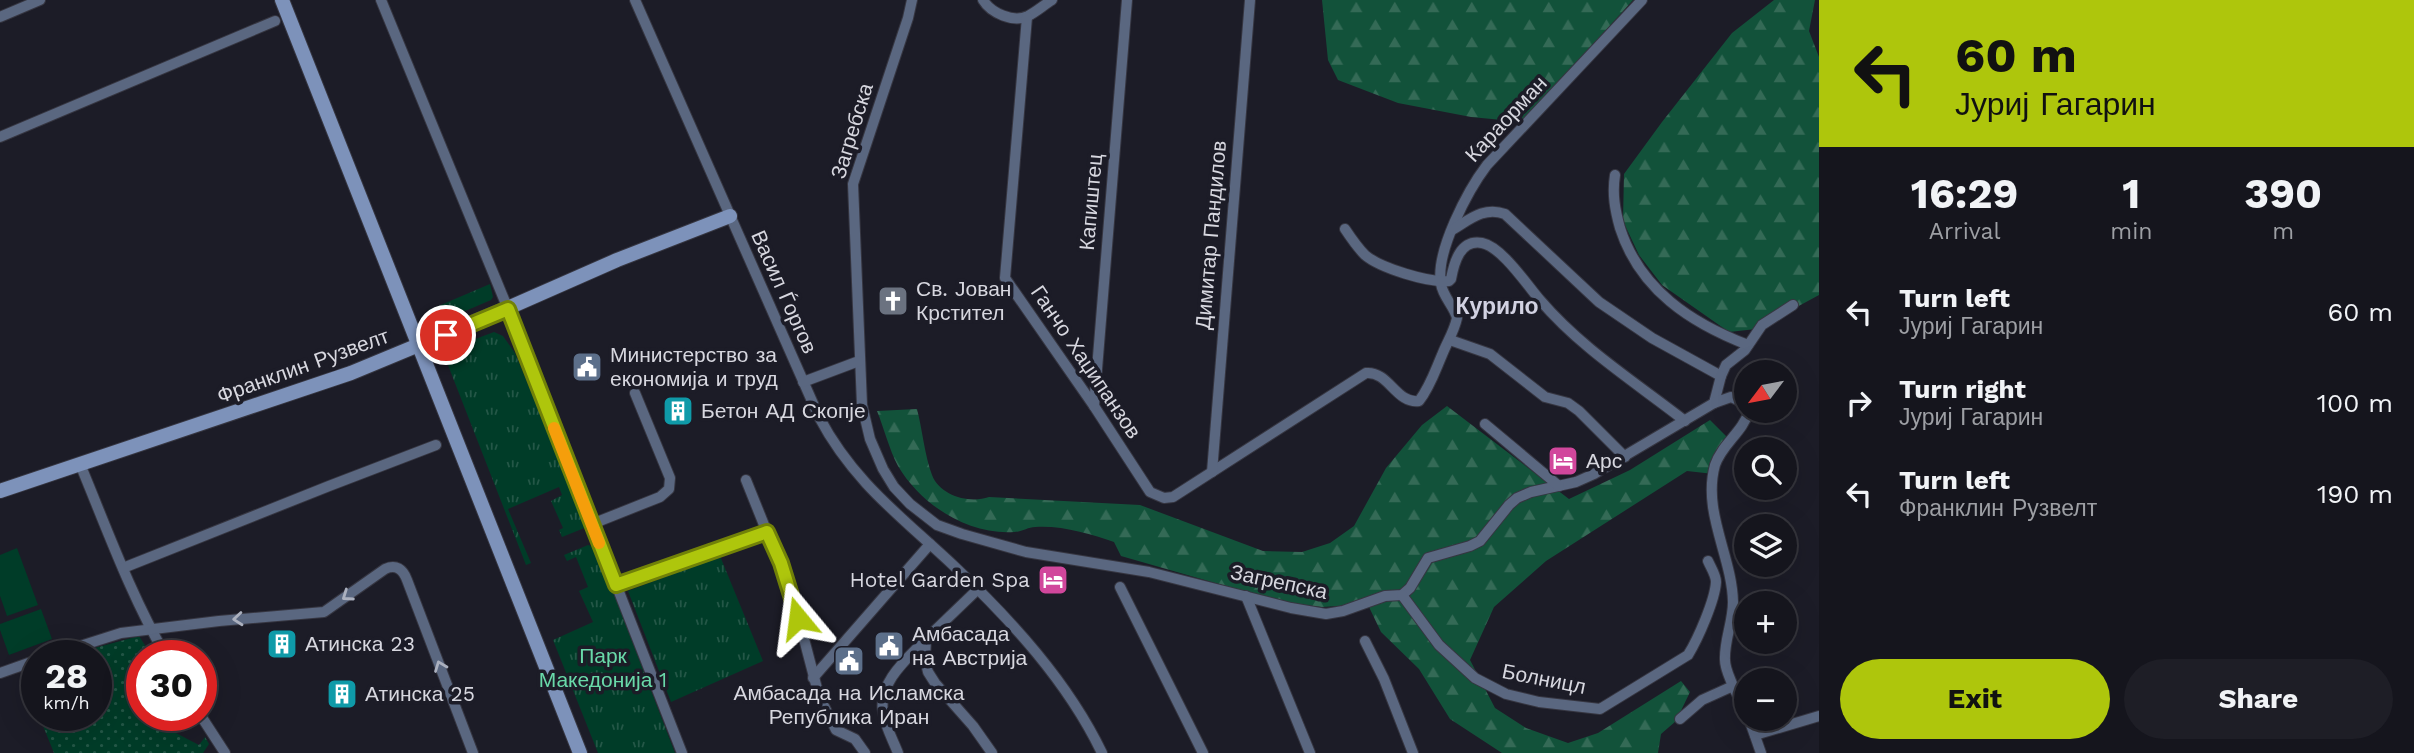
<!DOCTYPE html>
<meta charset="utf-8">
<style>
:root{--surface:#15151d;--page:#1e1e26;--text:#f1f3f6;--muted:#9d9fa4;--line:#34343b;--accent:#aec60c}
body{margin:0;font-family:"Work Sans",sans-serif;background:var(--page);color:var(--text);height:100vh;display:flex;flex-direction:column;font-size:26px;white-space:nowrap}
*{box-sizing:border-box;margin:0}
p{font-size:23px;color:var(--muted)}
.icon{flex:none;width:38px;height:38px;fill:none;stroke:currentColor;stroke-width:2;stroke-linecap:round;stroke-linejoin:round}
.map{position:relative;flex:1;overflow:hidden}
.side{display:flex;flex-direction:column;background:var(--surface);width:595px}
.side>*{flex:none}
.hud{background:#aec60c;color:#111;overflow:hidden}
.needle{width:46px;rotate:238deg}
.buttons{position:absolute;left:1734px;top:360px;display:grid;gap:14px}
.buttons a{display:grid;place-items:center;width:63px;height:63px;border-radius:50%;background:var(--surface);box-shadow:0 7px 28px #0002,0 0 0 2px var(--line);font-size:35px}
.speed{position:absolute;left:21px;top:640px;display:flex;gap:14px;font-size:35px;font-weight:700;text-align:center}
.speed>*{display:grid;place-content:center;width:91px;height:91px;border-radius:50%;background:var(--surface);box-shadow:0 7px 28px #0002,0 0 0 2px var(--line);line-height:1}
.speed small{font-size:18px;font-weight:400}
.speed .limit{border:10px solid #d22;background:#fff;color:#111}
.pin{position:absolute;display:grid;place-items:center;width:60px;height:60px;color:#fff;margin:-30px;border:4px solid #fff;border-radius:50%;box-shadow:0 2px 7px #0007}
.me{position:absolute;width:77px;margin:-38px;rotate:344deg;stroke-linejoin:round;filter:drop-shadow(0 0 5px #0008)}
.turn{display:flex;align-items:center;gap:24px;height:147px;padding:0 21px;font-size:32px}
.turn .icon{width:91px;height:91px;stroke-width:2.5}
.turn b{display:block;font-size:49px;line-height:60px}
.eta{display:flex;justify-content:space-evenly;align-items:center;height:119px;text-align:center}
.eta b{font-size:42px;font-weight:700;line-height:49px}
.action{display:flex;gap:14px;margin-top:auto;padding:14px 21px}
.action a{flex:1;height:80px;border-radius:42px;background:var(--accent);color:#111;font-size:28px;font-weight:700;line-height:80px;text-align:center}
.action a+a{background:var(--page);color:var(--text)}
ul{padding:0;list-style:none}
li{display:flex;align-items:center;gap:21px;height:91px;padding:0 21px}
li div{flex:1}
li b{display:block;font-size:26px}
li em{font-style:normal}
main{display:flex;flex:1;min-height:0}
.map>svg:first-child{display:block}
.grass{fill:url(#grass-dots)}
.forest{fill:url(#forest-firs)}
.park{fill:url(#park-tufts)}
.pitch{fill:#003c28}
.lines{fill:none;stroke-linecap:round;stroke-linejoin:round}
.street-casing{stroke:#363641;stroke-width:12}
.secondary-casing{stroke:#363641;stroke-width:16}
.street{stroke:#5a6780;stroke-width:10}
.secondary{stroke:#7d92ba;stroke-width:14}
.oneway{stroke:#abb0be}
.route-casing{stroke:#718108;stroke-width:18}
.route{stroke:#aec60c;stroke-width:12}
.slow{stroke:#f59e0b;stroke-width:12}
.labels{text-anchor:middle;stroke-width:7;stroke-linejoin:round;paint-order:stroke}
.street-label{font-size:21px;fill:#d7d7df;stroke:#1c1c27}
.poi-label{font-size:21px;fill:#d7d7df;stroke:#1c1c27;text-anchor:start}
.park-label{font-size:21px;fill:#69d9a9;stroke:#1c1c27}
.neighbourhood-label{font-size:23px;font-weight:bold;fill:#d2d2e2;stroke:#1c1c27}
</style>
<main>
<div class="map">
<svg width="1819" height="753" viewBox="0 0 1819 753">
<defs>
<pattern id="grass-dots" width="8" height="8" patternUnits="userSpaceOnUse" patternTransform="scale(1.75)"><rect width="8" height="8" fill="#003c28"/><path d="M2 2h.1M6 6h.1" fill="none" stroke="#245747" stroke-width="1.8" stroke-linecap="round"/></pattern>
<pattern id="forest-firs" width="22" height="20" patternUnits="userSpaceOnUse" patternTransform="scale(1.75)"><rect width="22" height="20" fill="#12523a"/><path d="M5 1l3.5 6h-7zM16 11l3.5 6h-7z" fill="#346a56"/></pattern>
<pattern id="park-tufts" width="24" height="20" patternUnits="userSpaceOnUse" patternTransform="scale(1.75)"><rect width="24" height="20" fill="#003c28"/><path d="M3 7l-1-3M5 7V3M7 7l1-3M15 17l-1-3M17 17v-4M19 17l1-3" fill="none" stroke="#245747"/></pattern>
</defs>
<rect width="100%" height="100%" fill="#1c1c27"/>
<g class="grass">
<polygon points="139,636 152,656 142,656 142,716 163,716 172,731 199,745 205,737 209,744 203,753 54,753 39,716 96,716 96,656 65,656"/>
<polygon points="37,666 37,711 21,672"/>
</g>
<g class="forest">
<polygon points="1322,0 1633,0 1523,122 1471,117 1398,103 1338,80 1328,60"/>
<polygon points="1774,0 1815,0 1809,31 1819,57 1819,295 1756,329 1729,332 1662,285 1639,255 1623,221 1624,174 1662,122 1732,33"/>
<path d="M1447,406L1569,499L1630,470L1710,420L1728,438L1714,474L1687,471L1546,561L1494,607L1470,660L1495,708L1526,728L1568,743L1598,733L1681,681L1690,692L1676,721L1661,734L1658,753H1502L1450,719L1419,669L1381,632L1369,607L1354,605L1322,607L1285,603L1121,556L1114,542C1091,534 1061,525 1035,527C1028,527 1022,532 1014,532C968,535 921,505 898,466C889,449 884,428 877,411L917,409C922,428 925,457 932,475C940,496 970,504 989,497L1140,505L1263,551L1302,552L1330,543L1354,526L1386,468L1422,425Z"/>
</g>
<g class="park">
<polygon points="490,284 493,297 491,300 435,324 429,310"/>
<polygon points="494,332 503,336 515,353 587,527 562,537 559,530 563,528 551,501 562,495 559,487 508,509 531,563 526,565 446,360 454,347"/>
<polygon points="588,545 595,547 601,560 675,753 598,753 553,640 593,622 579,591 588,587 576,557 567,561 564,555"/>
<polygon points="720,556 763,661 671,702 628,591"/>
</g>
<g class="pitch">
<polygon points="17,548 38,605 7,616 0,596 0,555"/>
<polygon points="41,609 52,639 9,655 0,630 0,624"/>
</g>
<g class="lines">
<g class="street-casing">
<g id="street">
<polyline points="381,0 517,331 682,753"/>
<path d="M635,0L819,417C854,483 902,517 954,566C1011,620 1068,682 1102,753"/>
<polyline points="912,0 908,18 853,184 862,405 870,439 883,469 894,487 910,504 937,525 962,534 1026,552 1149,572 1291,608 1326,614 1343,611 1385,596 1402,595 1410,588 1428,558 1470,546 1480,541 1509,505 1517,498 1531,492 1576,482 1594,474 1714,403 1721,376 1726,365 1745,350 1762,325 1793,305"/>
<path d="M983,0C991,13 1013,23 1028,16C1036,12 1044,5 1052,0"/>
<polyline points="0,17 40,0"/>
<path d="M1027,17L1005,278L1094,406L1150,492L1164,498L1173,497L1366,373C1389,371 1396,404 1419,401C1430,387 1435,371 1442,355C1447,342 1454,332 1457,318C1454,306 1443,297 1441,284C1435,252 1468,190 1487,165L1642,0"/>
<polyline points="0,137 275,21"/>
<path d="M1615,175C1612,194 1615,210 1620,228C1640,290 1691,323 1748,345"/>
<path d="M1345,229C1351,238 1357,247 1365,255C1380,268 1429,283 1449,281L1451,279C1454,263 1460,239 1482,243C1502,247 1527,285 1540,300C1581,348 1635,382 1685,421"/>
<path d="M1452,230C1469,220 1484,206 1505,214L1599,302L1652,338L1721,376"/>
<polyline points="1450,340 1490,354 1545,397 1568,403 1579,411 1625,457"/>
<polyline points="803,382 859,361"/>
<polyline points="1714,403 1731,397 1746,404"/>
<polyline points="1094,406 1127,0"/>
<polyline points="1485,424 1559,486"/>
<path d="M80,464C107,529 131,596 166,656"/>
<polyline points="1212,472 1250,0"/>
<polyline points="746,480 793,597 819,696 836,730 855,739 865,753"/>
<polyline points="592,524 660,497 669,489 670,478 635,393"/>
<polyline points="123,568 329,486 436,445"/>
<polyline points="616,585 767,532"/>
<polyline points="1120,587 1203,753"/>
<polyline points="977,590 926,639 925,659 928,672 935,683 973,726 992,753"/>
<path d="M1402,595L1439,645L1475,678L1506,694L1539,702L1600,709L1688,655C1698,639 1715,600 1716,582C1716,575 1711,568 1708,561"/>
<polyline points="1246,596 1310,753"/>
<polyline points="1365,641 1384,679 1413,753"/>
<path d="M49,656L121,633L219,621L324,612L385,569C396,564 403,569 407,580L473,753"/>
<polyline points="0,673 37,660"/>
<polyline points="813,678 930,544"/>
<polyline points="1778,681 1781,679"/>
<path d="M1733,686C1730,678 1725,669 1725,660C1724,641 1733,622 1733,602C1732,556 1702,512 1715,465C1722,444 1743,432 1749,411"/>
<polyline points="201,716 225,753"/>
<polyline points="1680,719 1702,700 1733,686 1746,713"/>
<polyline points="1749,719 1761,753"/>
<polyline points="1755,735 1819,716"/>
<path d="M898,753C893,740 885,726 883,712C878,682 908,658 926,639"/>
</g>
</g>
<g class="secondary-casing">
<g id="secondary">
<polyline points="282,0 580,753"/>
<polyline points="0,491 351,373 508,308 617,260 730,216"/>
</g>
</g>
<use href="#street" class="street"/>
<use href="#secondary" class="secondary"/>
</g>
<defs><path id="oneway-chevron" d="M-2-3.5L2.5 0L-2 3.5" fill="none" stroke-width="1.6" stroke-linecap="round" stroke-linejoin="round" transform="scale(1.75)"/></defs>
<g class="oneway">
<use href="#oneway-chevron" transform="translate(347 596) rotate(145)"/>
<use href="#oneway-chevron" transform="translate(238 619) rotate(175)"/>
<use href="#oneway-chevron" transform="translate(440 666) rotate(-111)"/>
</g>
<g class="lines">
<g class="route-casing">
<polyline id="route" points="446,335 508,309 616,585 767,532 781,563 798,618"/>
</g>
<use href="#route" class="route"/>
<polyline class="slow" points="554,428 599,543"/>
</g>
<defs>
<g id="church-square" transform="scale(1.575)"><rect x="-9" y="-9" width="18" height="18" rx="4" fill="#6b7280" stroke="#1c1c27"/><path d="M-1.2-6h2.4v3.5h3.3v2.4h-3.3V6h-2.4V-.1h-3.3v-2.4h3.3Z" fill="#fff"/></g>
<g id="civic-square" transform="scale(1.575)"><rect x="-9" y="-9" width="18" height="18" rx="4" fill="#5c6f8a" stroke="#1c1c27"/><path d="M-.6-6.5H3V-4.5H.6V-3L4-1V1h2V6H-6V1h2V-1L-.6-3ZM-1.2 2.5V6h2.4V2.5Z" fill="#fff"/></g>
<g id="building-square" transform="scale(1.575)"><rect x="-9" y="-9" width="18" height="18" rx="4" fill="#0f9aa8" stroke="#1c1c27"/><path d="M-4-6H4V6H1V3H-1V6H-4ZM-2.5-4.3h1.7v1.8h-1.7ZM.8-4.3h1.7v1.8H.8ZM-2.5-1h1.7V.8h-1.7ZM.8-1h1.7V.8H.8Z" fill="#fff"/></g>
<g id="hotel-square" transform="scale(1.575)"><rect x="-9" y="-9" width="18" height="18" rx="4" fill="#d1479c" stroke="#1c1c27"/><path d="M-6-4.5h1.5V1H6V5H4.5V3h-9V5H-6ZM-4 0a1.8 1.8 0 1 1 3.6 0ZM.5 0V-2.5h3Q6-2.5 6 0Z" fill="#fff"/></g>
</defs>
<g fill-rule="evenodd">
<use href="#church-square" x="893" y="301"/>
<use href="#civic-square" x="587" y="367"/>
<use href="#building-square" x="678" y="411"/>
<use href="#hotel-square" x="1563" y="461"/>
<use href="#hotel-square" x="1053" y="580"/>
<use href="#building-square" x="282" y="644"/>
<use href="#civic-square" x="889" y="646"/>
<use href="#civic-square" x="849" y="661"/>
<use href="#building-square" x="342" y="694"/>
</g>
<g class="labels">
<g class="street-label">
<text transform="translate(1506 119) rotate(-47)" y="7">Караорман</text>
<text transform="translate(852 131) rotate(-73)" y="7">Загребска</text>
<text transform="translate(1091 202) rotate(-85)" y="7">Капиштец</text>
<text transform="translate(1211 235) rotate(-85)" y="7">Димитар Пандилов</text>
<text transform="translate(784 292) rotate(66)" y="7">Васил Ѓоргов</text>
<text transform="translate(1086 362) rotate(56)" y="7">Ганчо Хаџипанзов</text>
<text transform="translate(303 366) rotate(-20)" y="7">Франклин Рузвелт</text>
<text transform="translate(1279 582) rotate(12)" y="7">Загрепска</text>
<text transform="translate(1544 679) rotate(11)" y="7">Болницл</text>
</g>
<g class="poi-label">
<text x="916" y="296">Св. Јован<tspan x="916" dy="24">Крстител</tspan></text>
<text x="610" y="362">Министерство за<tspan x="610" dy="24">економија и труд</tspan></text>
<text x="701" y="418">Бетон АД Скопје</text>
<text x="1586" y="468">Арс</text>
<text x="1030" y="587" text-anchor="end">Hotel Garden Spa</text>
<text x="912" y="641">Амбасада<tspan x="912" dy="24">на Австрија</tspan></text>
<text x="305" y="651">Атинска 23</text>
<text x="849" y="700" text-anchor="middle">Амбасада на Исламска<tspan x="849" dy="24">Република Иран</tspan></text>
<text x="365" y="701">Атинска 25</text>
</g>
<g class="park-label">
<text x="603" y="663">Парк<tspan x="603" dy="24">Македонија 1</tspan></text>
</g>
<g class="neighbourhood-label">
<text x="1497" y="314">Курило</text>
</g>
</g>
</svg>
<div class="buttons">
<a><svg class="needle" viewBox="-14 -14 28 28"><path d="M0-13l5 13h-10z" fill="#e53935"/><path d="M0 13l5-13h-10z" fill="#9d9fa4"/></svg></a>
<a><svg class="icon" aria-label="search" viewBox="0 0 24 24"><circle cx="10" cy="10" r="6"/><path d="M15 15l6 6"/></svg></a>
<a><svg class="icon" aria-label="layers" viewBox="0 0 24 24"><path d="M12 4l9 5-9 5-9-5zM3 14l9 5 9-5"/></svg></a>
<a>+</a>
<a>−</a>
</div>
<div class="speed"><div>28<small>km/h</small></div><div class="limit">30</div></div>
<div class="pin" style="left:446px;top:335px;background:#d93025"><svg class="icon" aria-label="arrive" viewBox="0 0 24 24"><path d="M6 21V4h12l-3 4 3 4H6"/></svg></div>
<svg class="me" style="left:798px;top:618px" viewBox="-20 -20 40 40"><path d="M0-17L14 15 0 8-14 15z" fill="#aec60c" stroke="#fff" stroke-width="4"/></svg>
</div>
<section class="side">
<div class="hud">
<div class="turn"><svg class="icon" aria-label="left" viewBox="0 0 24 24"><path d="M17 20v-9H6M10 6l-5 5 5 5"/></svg><div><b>60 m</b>Јуриј Гагарин</div></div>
</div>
<div class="eta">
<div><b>16:29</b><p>Arrival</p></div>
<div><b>1</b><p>min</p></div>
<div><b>390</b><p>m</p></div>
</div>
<ul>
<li><svg class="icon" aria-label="left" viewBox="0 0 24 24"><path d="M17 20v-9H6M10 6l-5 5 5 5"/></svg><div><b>Turn left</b><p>Јуриј Гагарин</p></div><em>60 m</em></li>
<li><svg class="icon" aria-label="right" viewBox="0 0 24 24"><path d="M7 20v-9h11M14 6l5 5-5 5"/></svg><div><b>Turn right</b><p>Јуриј Гагарин</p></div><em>100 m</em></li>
<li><svg class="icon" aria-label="left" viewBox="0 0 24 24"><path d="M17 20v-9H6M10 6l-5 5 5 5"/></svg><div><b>Turn left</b><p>Франклин Рузвелт</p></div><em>190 m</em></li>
</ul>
<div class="action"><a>Exit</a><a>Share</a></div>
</section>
</main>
